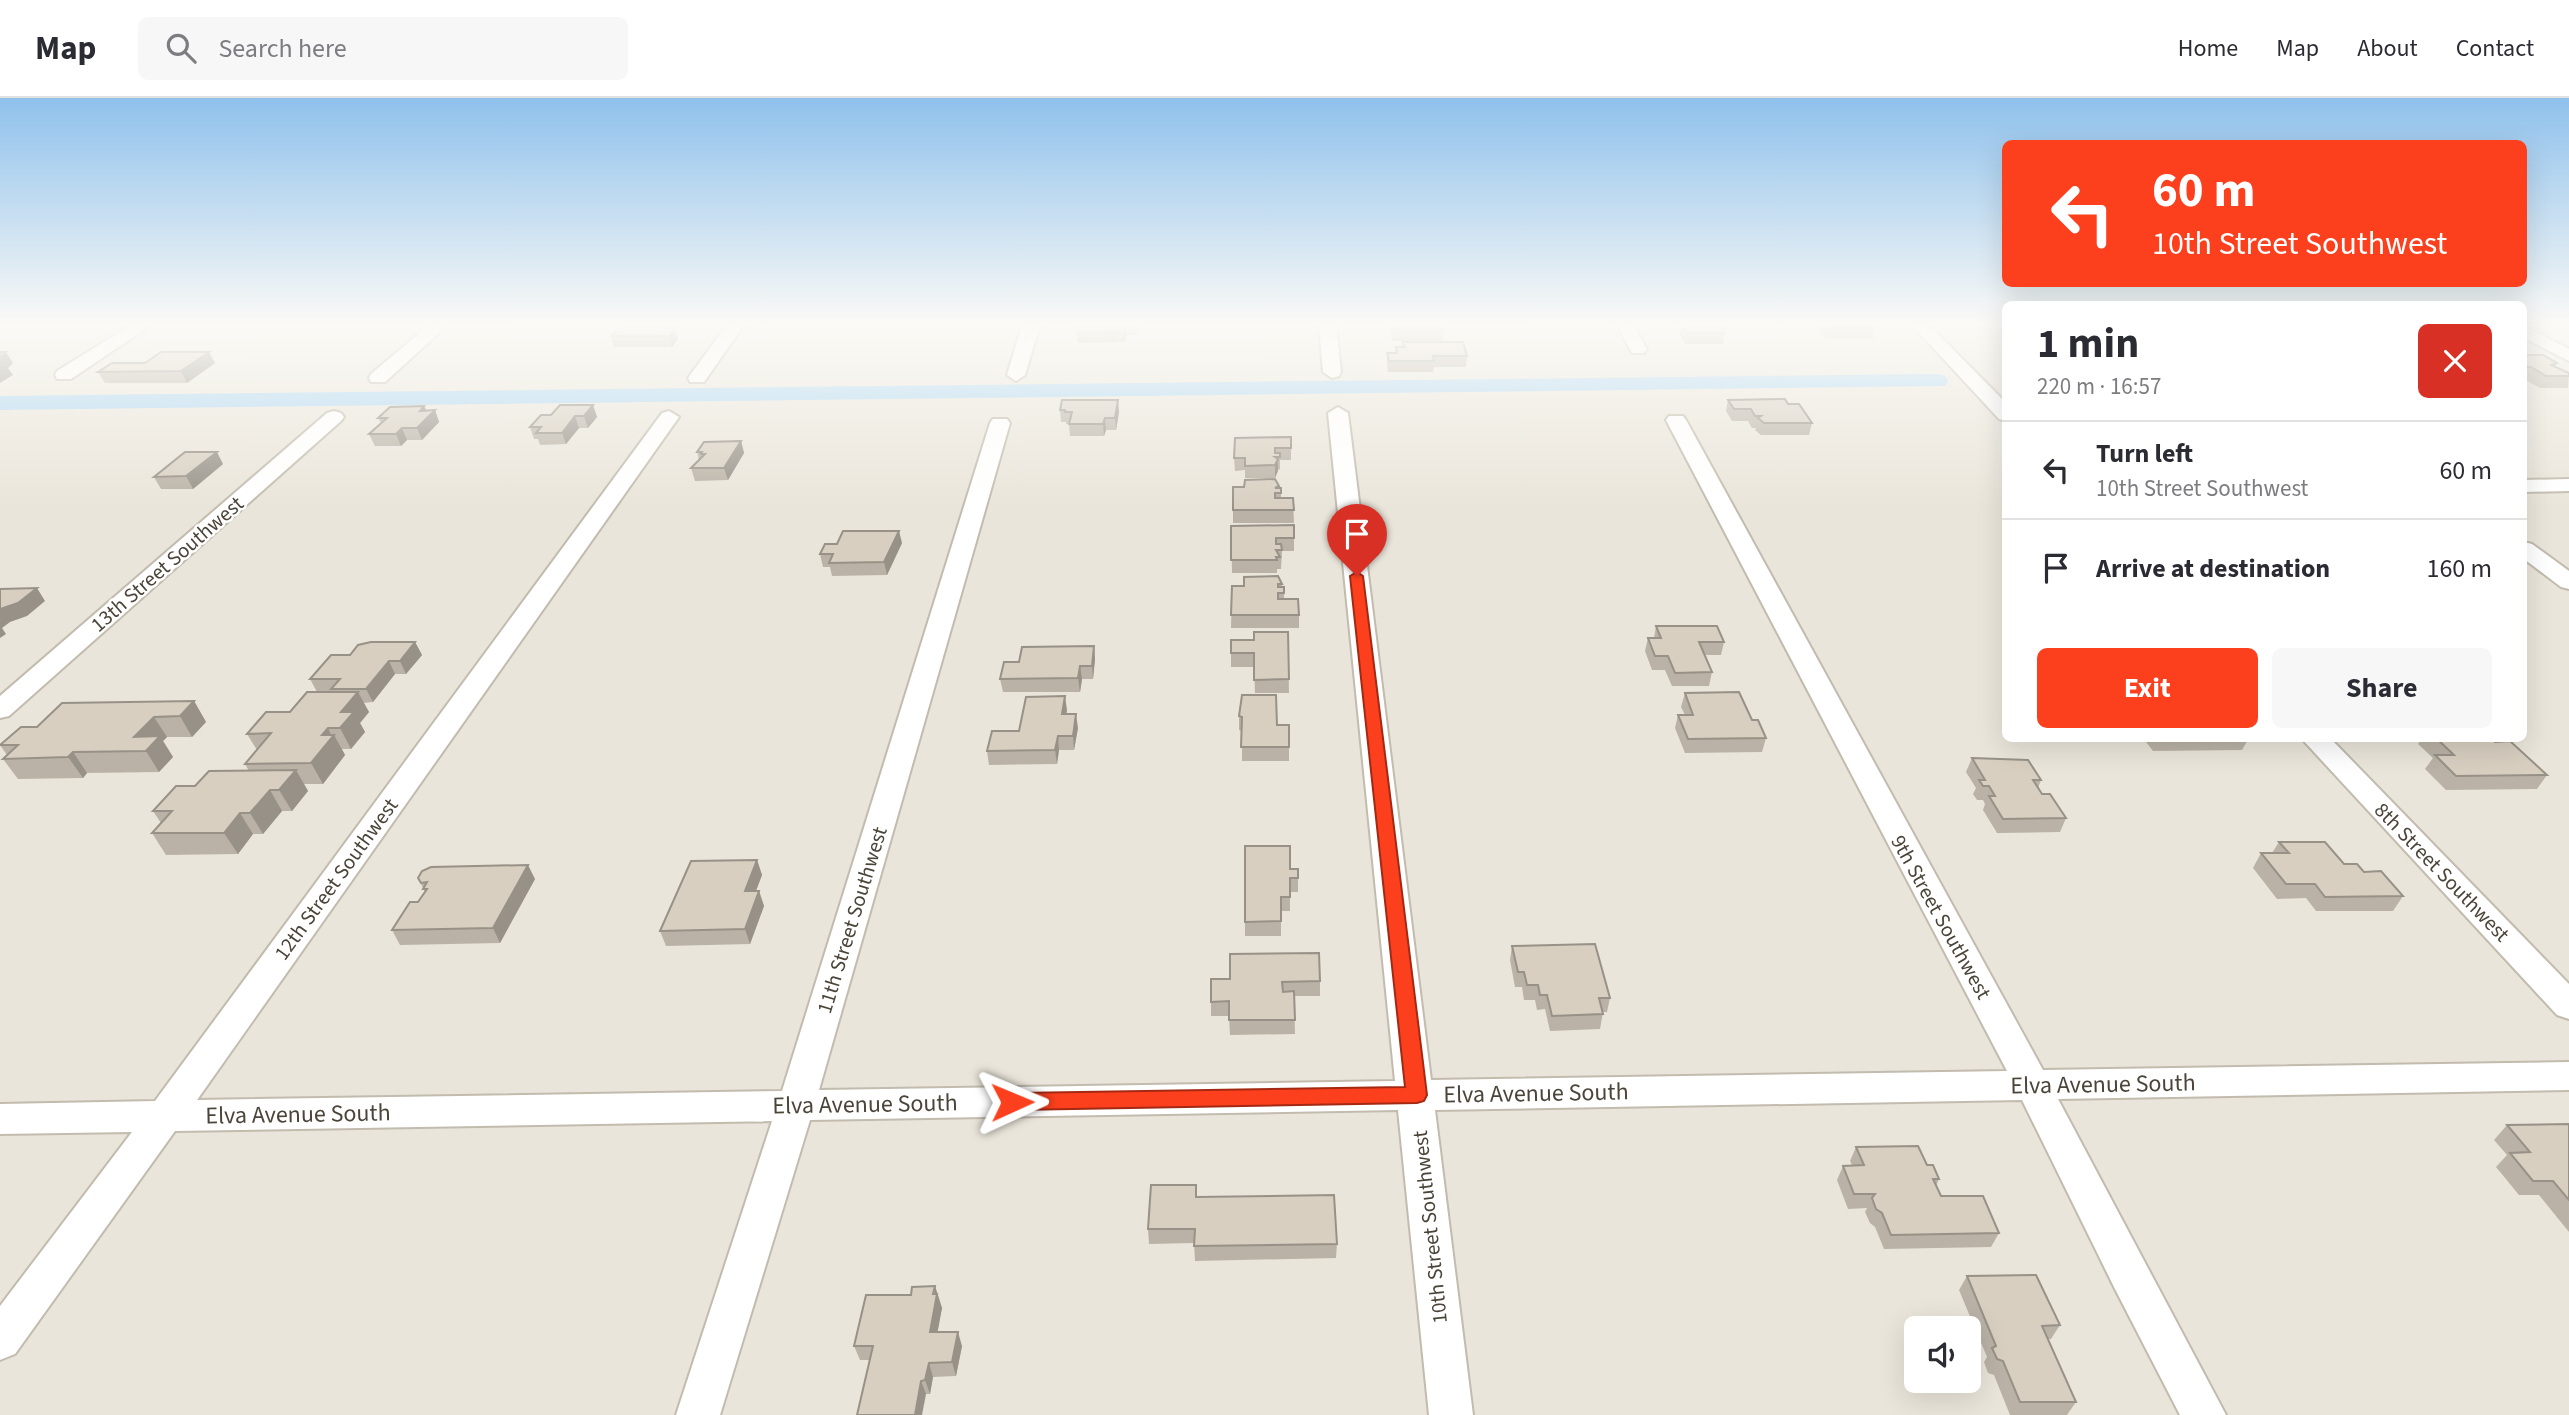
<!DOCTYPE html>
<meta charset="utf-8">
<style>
:root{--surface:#fff;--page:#f7f7f7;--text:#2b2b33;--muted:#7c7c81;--line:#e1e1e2;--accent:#fc3f1d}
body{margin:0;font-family:"Source Sans 3",sans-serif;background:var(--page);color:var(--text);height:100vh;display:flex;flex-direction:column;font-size:26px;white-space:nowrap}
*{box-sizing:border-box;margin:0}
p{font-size:23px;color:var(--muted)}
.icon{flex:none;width:38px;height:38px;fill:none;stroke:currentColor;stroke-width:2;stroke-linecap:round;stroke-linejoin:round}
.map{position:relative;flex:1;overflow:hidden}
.sheet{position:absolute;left:2002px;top:203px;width:525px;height:441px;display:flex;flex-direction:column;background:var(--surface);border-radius:10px;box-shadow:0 7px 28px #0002}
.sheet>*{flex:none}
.top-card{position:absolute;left:2002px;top:42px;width:525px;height:147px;border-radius:10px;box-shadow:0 7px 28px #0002;background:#fc3f1d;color:#fff;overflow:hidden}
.fabs{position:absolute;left:1904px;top:1218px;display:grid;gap:14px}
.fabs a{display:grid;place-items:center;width:77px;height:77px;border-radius:10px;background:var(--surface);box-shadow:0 7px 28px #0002;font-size:35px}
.pin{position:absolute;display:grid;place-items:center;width:60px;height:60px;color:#fff;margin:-72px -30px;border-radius:50% 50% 50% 0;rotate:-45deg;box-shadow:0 0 7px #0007}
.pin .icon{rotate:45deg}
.me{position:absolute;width:77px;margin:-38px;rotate:89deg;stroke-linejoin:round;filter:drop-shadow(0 0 5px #0008)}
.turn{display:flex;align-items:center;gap:24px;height:147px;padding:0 35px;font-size:32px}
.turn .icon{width:91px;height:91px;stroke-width:2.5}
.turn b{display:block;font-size:49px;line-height:60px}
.round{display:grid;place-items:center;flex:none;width:74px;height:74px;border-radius:10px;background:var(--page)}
.summary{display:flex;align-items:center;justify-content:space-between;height:119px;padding:0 35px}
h1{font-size:42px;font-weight:700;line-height:52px}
.action{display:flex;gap:14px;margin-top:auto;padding:14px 35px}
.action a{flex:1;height:80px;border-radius:10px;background:var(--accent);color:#fff;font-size:28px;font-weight:700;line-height:80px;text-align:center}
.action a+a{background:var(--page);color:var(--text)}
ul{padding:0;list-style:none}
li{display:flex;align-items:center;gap:21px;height:98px;padding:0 35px;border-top:2px solid var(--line)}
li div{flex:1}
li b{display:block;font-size:26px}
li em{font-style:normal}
header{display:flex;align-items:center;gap:42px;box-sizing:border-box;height:98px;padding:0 35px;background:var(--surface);border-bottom:2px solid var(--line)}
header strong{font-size:33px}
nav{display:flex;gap:38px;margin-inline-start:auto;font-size:24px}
.search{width:490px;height:63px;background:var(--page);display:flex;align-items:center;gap:18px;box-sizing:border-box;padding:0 24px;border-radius:10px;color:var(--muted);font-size:26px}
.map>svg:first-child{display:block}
.residential{fill:#eae5da;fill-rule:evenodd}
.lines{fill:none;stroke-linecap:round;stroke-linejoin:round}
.canal{fill:#a9d4f2;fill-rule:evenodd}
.street-casing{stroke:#c2bbae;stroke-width:4}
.street{fill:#fff;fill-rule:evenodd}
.wall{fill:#bab2a6}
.shaded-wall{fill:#979187}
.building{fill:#d8cfc1;stroke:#979187;stroke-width:2}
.route{fill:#fc3f1d;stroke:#a42913;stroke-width:2}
.labels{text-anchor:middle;stroke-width:5;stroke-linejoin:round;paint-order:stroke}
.street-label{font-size:21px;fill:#4b4439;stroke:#fff}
.near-street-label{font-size:24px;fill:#4b4439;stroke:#fff}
</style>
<header>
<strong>Map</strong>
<div class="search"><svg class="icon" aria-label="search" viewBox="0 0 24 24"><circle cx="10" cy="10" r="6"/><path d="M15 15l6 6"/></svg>Search here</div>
<nav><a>Home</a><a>Map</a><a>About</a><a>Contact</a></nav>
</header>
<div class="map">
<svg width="2569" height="1317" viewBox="0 0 2569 1317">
<rect width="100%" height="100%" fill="#f6f3ec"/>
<path class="residential" d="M0,227H2005L2006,640H2524V227H2569V1317H0ZM1916,1230H1969V1283H1916Z"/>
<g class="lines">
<polygon class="canal" points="1937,276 1945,278 1948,283 1945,288 0,312 0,298"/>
<g class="street-casing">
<g id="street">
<polygon points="131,227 151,227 71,281 57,281 55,277 57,273"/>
<polygon points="429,227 448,227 385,284 371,284 369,280 371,276"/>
<polygon points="727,227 744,227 704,284 690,284 688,280"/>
<polygon points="1022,227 1040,227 1025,277 1016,283 1007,277"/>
<polygon points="1319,227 1336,227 1341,274 1339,278 1332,280 1323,274"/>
<polygon points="1617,227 1633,227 1647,251 1644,255 1632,255"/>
<polygon points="1912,227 1929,227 2006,305 2006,323 1999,321"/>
<polygon points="2524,228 2569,251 2569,263 2524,240"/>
<polygon points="1338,309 1348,315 1431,982 2007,973 1666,322 1669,318 1683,318 1686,322 2043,972 2569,964 2569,992 2058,1001 2226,1317 2180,1317 2115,1191 2022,1002 1435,1012 1473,1317 1429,1317 1398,1012 810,1022 720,1317 676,1317 772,1023 175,1033 15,1256 0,1262 0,1208 132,1034 0,1036 0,1006 155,1003 662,315 669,313 679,319 197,1002 782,993 990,325 993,321 1007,321 1010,325 819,992 1395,983 1328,315"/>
<polygon points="334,313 341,315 344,319 341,323 9,618 0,620 0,598 327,315"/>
<polygon points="2569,381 2569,393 2524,394 2524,382"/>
<polygon points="2524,444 2532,446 2569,473 2569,491 2561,489 2524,461"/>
<polygon points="2301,640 2330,640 2569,886 2569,921 2557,917"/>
</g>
</g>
<use href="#street" class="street"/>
</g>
<g class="wall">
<polygon points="1079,227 1137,227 1137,231 1136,237 1126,237 1125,244 1078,245 1077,234"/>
<polygon points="1391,227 1443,232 1442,243 1392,243 1391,236"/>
<polygon points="1680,227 1726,227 1723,246 1685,246 1679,234"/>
<polygon points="1814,227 1874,227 1876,229 1873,240 1825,240"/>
<polygon points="670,230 675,230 678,241 672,249 614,249 611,238"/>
<polygon points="1403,244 1467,258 1466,269 1434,269 1433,274 1388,274 1387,266 1387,255 1396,255 1396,249 1403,249"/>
<polygon points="2524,257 2557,265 2555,269 2569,275 2568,290 2540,290 2524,281"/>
<polygon points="215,265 187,285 105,285 98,274"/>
<polygon points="1728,302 1788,306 1812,325 1809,337 1761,337 1755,332 1756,330 1752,330 1748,323 1732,323 1726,313"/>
<polygon points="593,307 597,319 588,330 579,330 566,346 540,347 538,341 534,341 530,329"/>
<polygon points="424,308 426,312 435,312 439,324 422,342 407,342 401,348 375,348 369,336 381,325 378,320"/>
<polygon points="1060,312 1119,314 1116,332 1106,332 1104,338 1070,338 1069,326 1066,326 1066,324 1061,324"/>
<polygon points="1291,339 1291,362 1280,362 1280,371 1278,372 1275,380 1245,380 1245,372 1235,373 1234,360"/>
<polygon points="741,343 744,355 728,382 695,383 691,370 699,362 697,354"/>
<polygon points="223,366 193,391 161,391 154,379"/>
<polygon points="1279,390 1281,390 1281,400 1293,400 1294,425 1233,425 1233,412"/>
<polygon points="1294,427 1294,453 1282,453 1281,471 1277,471 1277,475 1232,475 1231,428"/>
<polygon points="902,445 887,477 832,478 830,469 823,469 820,456"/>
<polygon points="1282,486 1282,489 1284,489 1284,501 1299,517 1299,530 1231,530 1232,488"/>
<polygon points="1656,528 1724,544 1721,557 1705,557 1712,574 1709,588 1672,588 1665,572 1652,572 1645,553 1648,540 1654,540"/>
<polygon points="1288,534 1289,595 1255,595 1254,569 1231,569 1231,542 1254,542"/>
<polygon points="415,544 422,557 406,576 395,576 373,604 363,605 369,614 360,625 365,634 351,651 342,651 345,657 323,686 304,686 308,693 292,713 282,713 263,736 253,736 238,756 166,757 152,735 161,725 153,713 195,688 249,673 245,666 257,652 247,636 290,614 317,594 310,581 350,557"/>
<polygon points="1094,548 1095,561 1093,581 1082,581 1080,594 1003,594 1000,581 1019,564"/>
<polygon points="1685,595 1752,622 1766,640 1762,654 1685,655 1675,630 1678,617 1685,617 1681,609"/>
<polygon points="194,603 206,624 192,639 167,639 163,643 173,659 159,674 87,675 83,680 18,681 3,661 7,657 0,647 37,629"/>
<polygon points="1067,612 1066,616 1078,630 1074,652 1059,652 1057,666 989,667 987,653 1019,633"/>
<polygon points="1239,618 1277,627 1289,627 1289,663 1242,663 1242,633 1239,632"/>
<polygon points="2143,640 2249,640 2242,652 2153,653"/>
<polygon points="2422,640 2492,640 2547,677 2537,691 2446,692 2425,671 2433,660 2418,646"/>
<polygon points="1972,660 2041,682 2038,690 2042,696 2066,720 2060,734 1997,735 1983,712 1985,706 1983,702 1977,702 1973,696 1976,690 1966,674"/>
<polygon points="2279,744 2364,774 2403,798 2393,813 2316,813 2306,800 2277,801 2253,770 2261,755 2272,755"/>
<polygon points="757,762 762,777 756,793 759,793 764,808 750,846 666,848 660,833"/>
<polygon points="1290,771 1298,771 1298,794 1290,794 1290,813 1281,813 1281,838 1245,838 1245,824"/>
<polygon points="418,780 535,781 500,845 400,847 392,832 418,804 425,794"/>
<polygon points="1512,848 1610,900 1607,914 1603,914 1600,931 1550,933 1545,911 1537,912 1535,902 1524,902 1522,889 1515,889 1510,862"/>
<polygon points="1230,881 1320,883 1320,898 1294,898 1295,936 1230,937 1229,918 1211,918 1211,904"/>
<polygon points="2569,1026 2569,1134 2539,1097 2519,1097 2496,1069 2507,1057 2494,1042 2507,1027"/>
<polygon points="1856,1049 1927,1067 1939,1081 1936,1088 1941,1098 1999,1135 1991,1149 1884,1151 1875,1129 1870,1125 1865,1114 1867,1110 1848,1111 1837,1082 1843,1068 1852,1067 1850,1063"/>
<polygon points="1197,1099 1337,1146 1336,1160 1195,1163 1194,1145 1149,1146 1148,1131"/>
<polygon points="1967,1178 2060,1227 2051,1241 2048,1241 2076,1304 2067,1317 2010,1317 1994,1277 1988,1275 1984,1264 1987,1259 1959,1192"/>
<polygon points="935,1188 942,1210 937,1234 962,1248 956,1278 933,1279 930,1296 926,1296 870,1262 860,1262 854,1248 911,1197"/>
</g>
<g class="shaded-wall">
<polygon points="662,227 669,227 671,231 659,230"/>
<polygon points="1126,227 1126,237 1125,244 1124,233"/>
<polygon points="675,230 678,241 672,249 669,238"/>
<polygon points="6,254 13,265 8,270 13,277 0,285 0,260"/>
<polygon points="209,254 215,265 187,285 181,273"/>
<polygon points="1118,302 1119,314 1116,332 1115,320"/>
<polygon points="593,307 597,319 588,330 584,318"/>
<polygon points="424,308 429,318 435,312 439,324 422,342 417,330 420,313"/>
<polygon points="575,318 579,330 566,346 562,335"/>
<polygon points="1105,320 1106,332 1104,338 1103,326"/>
<polygon points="402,330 407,342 401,348 396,336"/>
<polygon points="741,343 744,355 728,382 724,370"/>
<polygon points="217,354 223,366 193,391 186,378"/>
<polygon points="1278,361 1278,373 1275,380 1275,367"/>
<polygon points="899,433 902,445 887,477 884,464"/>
<polygon points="37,490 45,503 27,518 10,524 2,530 6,536 0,540 0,511"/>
<polygon points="415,544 422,557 406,576 400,563"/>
<polygon points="1094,548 1095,561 1093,581 1092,568"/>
<polygon points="389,563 395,576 373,604 366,591"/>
<polygon points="1080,568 1082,581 1080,594 1078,580"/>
<polygon points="358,594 369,614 360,625 365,634 351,651 340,630 341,614"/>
<polygon points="1065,598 1067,612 1064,630 1062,616"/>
<polygon points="194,603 206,624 192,639 180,618"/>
<polygon points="1076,616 1078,630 1074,652 1073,638"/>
<polygon points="154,619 167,639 163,643 173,659 159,674 146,653 134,639"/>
<polygon points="328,630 332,639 334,637 345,657 323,686 311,665 322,637"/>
<polygon points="1058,638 1059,652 1057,666 1055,652"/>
<polygon points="73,654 87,675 83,680 68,659"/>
<polygon points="296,672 308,693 292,713 279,692"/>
<polygon points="270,692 282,713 263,736 250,715"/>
<polygon points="240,715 253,736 238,756 224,735"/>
<polygon points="757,762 762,777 750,808 745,793"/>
<polygon points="528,767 535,781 500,845 493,830"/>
<polygon points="759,793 764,808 750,846 745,831"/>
<polygon points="935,1188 942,1210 935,1248 930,1234"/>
<polygon points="958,1234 962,1248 956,1278 952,1264"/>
<polygon points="929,1265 933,1279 930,1296 925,1282"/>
<polygon points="921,1283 926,1296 922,1317 915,1317"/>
</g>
<g class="building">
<polygon points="621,227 662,227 659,230 675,230 669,238 611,238"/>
<polygon points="1079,227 1126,227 1124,233 1077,234"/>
<polygon points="1392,227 1441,227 1443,232 1393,232"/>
<polygon points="1682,227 1720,227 1725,235 1687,235"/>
<polygon points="1825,227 1874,227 1876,229 1827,229"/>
<polygon points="1403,244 1463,244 1467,258 1433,258 1434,263 1389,263 1387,255 1397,255 1396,249 1404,249"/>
<polygon points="0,254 6,254 0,260"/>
<polygon points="161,254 209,254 181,273 98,274 112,265 145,265"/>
<polygon points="2524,257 2543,257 2557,265 2551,267 2569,275 2569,278 2546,278 2531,269 2524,269"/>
<polygon points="1785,301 1788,306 1799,306 1812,325 1764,325 1758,320 1761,318 1755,318 1751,311 1734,311 1728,302"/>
<polygon points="1062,302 1118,302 1115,320 1105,320 1103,326 1069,326 1072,314 1065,314 1065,312 1060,312"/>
<polygon points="560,307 593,307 584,318 575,318 562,335 536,335 541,329 530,329 541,317 551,317"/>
<polygon points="424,308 420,313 435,312 417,330 402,330 396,336 369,336 387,320 378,320 390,309"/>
<polygon points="1291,339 1291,350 1275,350 1275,355 1280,355 1280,359 1275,359 1278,361 1275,367 1245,368 1245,360 1234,360 1235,340"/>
<polygon points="741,343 724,370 691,370 705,356 701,356 702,354 697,354 704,344"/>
<polygon points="185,354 217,354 186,378 154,379"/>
<polygon points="1275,381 1279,388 1275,390 1281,390 1281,395 1275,395 1275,400 1293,400 1294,412 1233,412 1233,389 1244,389 1245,382"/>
<polygon points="1294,427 1294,440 1276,440 1276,446 1281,446 1282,452 1276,452 1280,459 1276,459 1277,462 1231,462 1231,428"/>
<polygon points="843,433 899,433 884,464 829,465 833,456 820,456 825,446 837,446"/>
<polygon points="1278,478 1282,486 1278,486 1278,489 1284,489 1284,495 1278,495 1278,501 1298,501 1299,517 1231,517 1232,488 1244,488 1244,479"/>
<polygon points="37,490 18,505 0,511 0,491"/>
<polygon points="1656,528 1717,528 1724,544 1699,544 1712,574 1675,575 1668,558 1655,558 1648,540 1661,540"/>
<polygon points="1254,534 1288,534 1289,581 1254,582 1254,555 1231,555 1231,542 1254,542"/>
<polygon points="371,544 415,544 400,563 389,563 366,591 331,591 340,581 310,581 331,557 350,557 358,547"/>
<polygon points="1094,548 1092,568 1080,568 1078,580 1000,581 1004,564 1019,564 1022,549"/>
<polygon points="307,594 358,594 341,614 354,614 340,630 328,630 322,637 334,637 311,665 245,666 271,635 247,636 266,614 290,614"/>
<polygon points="1739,594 1752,622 1758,622 1766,640 1688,641 1678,617 1693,617 1685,595"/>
<polygon points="1242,597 1276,597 1277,627 1289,627 1289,649 1241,649 1242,619 1239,618"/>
<polygon points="1065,598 1062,616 1076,616 1073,638 1058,638 1055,652 987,653 992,633 1019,633 1026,599"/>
<polygon points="194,603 180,618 154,619 134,639 160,638 146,653 73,654 68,659 3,661 18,647 0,647 21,629 37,629 62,605"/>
<polygon points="2436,640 2492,640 2495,644 2510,643 2547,677 2456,678 2435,657 2454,657"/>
<polygon points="1972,660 2028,662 2041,682 2033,682 2042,696 2050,696 2066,720 2003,721 1989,698 1995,698 1989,688 1983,688 1979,682 1985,682"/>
<polygon points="296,672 279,692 270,692 250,715 240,715 224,735 152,735 172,713 153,713 176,688 195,688 209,673"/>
<polygon points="2279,744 2325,744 2344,766 2357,766 2364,774 2381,773 2403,798 2325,799 2315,786 2286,786 2261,755 2289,755"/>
<polygon points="1245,748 1290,748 1290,771 1298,771 1298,780 1290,780 1290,799 1281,799 1281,823 1245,824"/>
<polygon points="757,762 745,793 759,793 745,831 660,833 691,763"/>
<polygon points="528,767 493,830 392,832 410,804 418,804 427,791 423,791 427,784 421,785 418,780 422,773 431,769"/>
<polygon points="1595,846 1610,900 1599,900 1603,916 1552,918 1547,897 1540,897 1538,887 1527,887 1524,874 1518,874 1512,848"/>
<polygon points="1319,855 1320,883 1282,884 1283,894 1294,893 1295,922 1229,922 1229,903 1211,904 1211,881 1230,881 1230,856"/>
<polygon points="2569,1026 2569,1102 2553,1083 2533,1083 2510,1055 2530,1054 2507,1027"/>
<polygon points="1918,1048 1927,1067 1933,1067 1939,1081 1933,1081 1941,1098 1983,1098 1999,1135 1891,1137 1882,1115 1876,1111 1872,1100 1875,1096 1854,1096 1843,1068 1864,1067 1856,1049"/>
<polygon points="1151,1087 1196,1087 1196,1099 1334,1097 1337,1146 1194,1148 1195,1131 1148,1131"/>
<polygon points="2036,1177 2060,1227 2042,1228 2076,1304 2020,1304 2003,1263 1997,1261 1992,1250 1996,1248 1967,1178"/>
<polygon points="935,1188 933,1196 937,1196 930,1234 958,1234 952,1264 929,1265 925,1282 921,1283 915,1317 857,1317 873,1248 854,1248 866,1197 911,1197 912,1189"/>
</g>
<linearGradient id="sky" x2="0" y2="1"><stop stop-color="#8fc1ec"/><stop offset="0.55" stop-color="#fbfaf6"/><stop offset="1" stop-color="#fbfaf6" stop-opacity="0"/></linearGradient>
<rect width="2569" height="411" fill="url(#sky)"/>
<polygon class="route" points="1357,474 1363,478 1427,997 1424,1003 1417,1005 1012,1012 1005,1010 1001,1004 1005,998 1012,995 1405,989 1350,478"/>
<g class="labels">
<g class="street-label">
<text transform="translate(167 466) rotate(-41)" y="7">13th Street Southwest</text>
<text transform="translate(2442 774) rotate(46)" y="7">8th Street Southwest</text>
<text transform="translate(336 781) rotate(-54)" y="7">12th Street Southwest</text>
<text transform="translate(1941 819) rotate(61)" y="7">9th Street Southwest</text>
<text transform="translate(852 822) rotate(-73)" y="7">11th Street Southwest</text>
<text transform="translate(1430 1129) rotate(-96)" y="7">10th Street Southwest</text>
</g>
<g class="near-street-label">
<text transform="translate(2103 986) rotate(-1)" y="8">Elva Avenue South</text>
<text transform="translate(1536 995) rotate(-1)" y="8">Elva Avenue South</text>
<text transform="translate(865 1006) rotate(-1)" y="8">Elva Avenue South</text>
<text transform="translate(298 1016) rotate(-1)" y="8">Elva Avenue South</text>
</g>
</g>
</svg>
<div class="fabs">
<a><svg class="icon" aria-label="sound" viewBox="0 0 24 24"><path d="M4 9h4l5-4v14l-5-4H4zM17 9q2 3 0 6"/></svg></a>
</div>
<div class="pin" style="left:1357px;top:478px;background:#d93025"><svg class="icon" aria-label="arrive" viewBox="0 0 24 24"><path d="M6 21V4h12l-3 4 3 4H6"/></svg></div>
<svg class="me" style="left:1012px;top:1004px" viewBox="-20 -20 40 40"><path d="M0-17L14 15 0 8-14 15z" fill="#fc3f1d" stroke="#fff" stroke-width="4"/></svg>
<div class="top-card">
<div class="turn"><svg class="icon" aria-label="left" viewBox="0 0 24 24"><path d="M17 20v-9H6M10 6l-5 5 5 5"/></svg><div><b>60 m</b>10th Street Southwest</div></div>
</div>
<section class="sheet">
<div class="summary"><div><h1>1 min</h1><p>220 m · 16:57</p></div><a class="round" style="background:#d93025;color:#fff"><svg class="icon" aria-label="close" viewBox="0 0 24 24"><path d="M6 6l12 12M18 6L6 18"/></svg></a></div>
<ul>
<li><svg class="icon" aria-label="left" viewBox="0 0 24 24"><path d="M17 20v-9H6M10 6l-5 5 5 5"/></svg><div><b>Turn left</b><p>10th Street Southwest</p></div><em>60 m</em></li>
<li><svg class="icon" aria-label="arrive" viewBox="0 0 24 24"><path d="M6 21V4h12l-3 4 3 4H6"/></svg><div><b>Arrive at destination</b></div><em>160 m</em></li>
</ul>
<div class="action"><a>Exit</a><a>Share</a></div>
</section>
</div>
